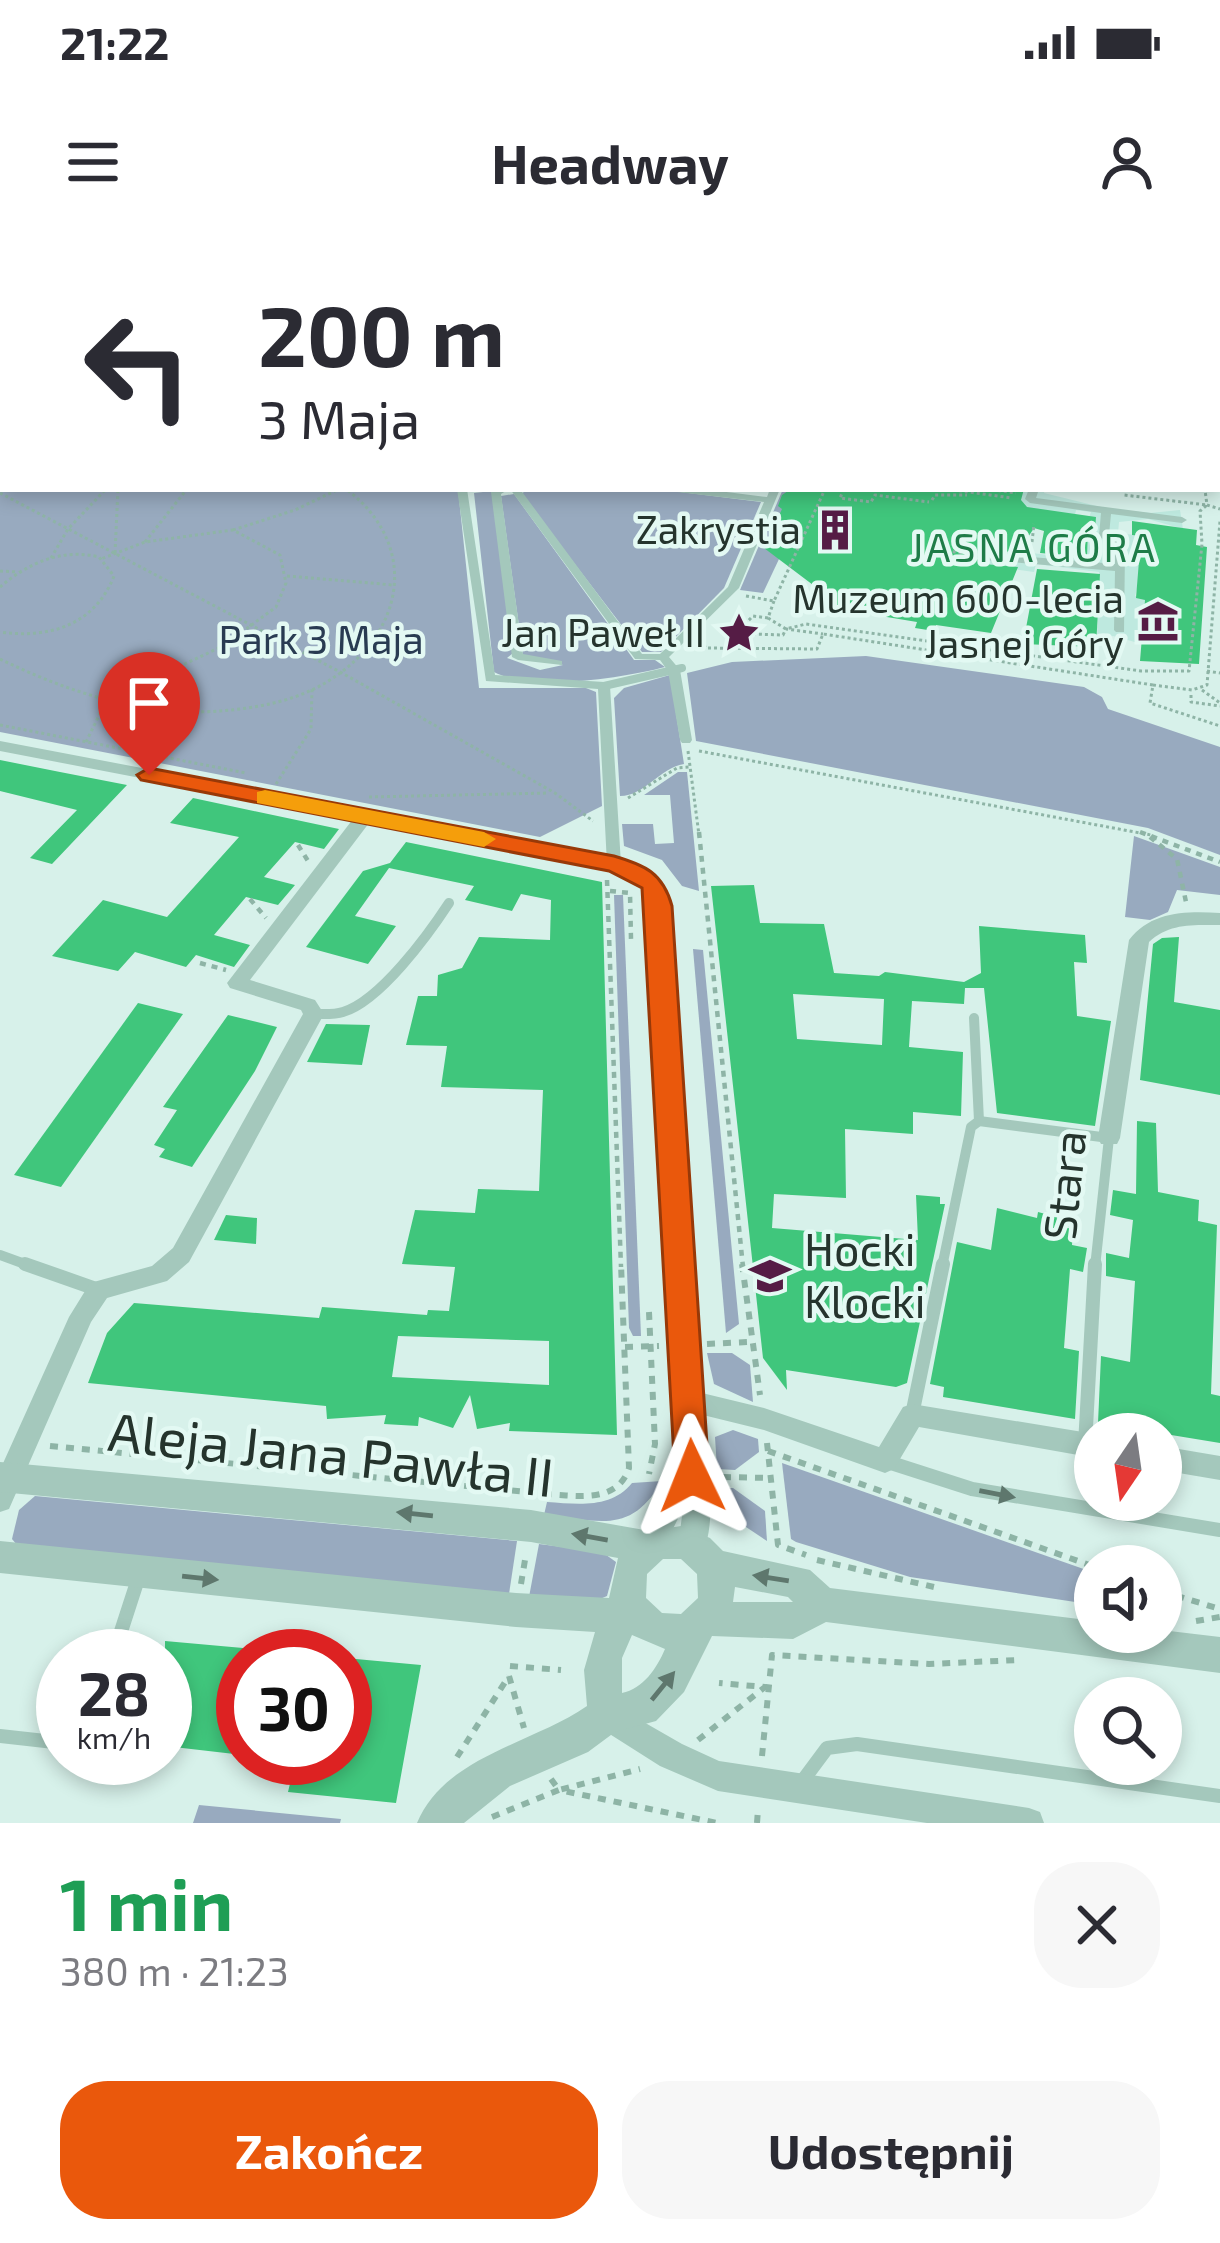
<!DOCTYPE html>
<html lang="pl">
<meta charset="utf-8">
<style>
:root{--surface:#fff;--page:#f7f7f7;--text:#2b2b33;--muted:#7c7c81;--accent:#ea580c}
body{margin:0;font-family:"Exo 2",sans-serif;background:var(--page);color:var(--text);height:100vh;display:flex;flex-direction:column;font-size:45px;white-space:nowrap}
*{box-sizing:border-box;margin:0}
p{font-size:39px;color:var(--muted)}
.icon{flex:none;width:66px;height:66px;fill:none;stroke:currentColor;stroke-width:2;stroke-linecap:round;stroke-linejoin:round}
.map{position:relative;height:1583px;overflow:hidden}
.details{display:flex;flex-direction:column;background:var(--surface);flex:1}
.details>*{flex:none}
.top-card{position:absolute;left:0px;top:0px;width:1221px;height:252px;box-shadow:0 6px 18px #0003;background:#fff;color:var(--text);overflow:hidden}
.needle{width:78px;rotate:193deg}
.controls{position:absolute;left:1074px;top:1173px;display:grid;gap:24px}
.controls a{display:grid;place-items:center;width:108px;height:108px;border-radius:50%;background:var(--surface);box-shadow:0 6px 18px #0003;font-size:60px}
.speed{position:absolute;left:36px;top:1389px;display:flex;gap:24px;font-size:60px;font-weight:700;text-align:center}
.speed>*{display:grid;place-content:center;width:156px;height:156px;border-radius:50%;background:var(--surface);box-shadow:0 6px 18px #0003;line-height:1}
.speed small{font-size:30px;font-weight:400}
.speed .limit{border:18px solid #d22;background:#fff;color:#111}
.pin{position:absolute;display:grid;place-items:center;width:102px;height:102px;color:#fff;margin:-123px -51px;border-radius:50% 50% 50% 0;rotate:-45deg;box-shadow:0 0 12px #0007}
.pin .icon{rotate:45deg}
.me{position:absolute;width:132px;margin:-66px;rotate:358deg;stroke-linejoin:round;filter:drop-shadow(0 0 9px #0008)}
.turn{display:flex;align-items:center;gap:42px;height:252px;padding:0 60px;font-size:54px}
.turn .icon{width:156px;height:156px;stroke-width:2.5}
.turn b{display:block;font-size:84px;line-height:102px}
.round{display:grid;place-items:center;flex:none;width:126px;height:126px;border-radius:48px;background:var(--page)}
.headline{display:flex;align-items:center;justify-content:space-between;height:204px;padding:0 60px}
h1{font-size:72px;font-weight:700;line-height:90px;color:#1e9e55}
.cta{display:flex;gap:24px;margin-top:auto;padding:24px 60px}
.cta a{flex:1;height:138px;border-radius:48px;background:var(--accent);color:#fff;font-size:48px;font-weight:700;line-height:138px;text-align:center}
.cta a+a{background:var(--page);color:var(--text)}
.status{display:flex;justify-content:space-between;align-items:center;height:84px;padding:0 60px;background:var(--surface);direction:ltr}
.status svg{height:33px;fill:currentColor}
header{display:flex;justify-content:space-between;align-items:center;height:156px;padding:0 60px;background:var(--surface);font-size:54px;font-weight:700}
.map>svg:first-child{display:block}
.green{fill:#98aabf}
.plaza{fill:#bee9df}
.building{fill:#40c67c;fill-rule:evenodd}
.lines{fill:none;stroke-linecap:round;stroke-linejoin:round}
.path-far2{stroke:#8eb4a6;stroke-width:3;stroke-dasharray:3 3;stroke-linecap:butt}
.path-far1{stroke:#8eb4a6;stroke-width:4.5;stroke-dasharray:6 6;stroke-linecap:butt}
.path{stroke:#8eb4a6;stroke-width:6;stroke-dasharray:8 8;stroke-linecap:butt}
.service-far2{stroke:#a4c8bc;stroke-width:8}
.service-far1{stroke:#a4c8bc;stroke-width:10}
.service{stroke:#a4c8bc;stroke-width:14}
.pedestrian{fill:#a4c8bc;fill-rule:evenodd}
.minor{fill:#a4c8bc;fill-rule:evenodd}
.tertiary{fill:#a4c8bc;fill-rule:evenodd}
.secondary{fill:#759c8b;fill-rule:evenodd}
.oneway{fill:#5e776d}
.route{fill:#ea580c;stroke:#983908;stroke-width:3}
.slow{fill:#f59e0b}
.labels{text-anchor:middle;stroke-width:9;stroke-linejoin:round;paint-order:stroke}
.far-poi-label{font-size:39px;fill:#25342d;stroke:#e3f9f3;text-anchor:end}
.far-neighbourhood-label{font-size:39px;letter-spacing:3px;fill:#1e7c48;stroke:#e3f9f3}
.far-park-label{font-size:39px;fill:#293b52;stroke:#e3f9f3}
.street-label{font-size:45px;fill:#25342d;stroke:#e3f9f3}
.poi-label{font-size:45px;fill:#25342d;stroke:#e3f9f3;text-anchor:start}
.near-street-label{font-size:54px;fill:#25342d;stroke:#e3f9f3}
</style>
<div class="status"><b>21:22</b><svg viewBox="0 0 49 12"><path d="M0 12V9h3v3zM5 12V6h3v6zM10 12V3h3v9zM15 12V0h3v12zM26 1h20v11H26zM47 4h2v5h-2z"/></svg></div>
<header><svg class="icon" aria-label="menu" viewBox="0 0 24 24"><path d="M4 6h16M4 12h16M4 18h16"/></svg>Headway<svg class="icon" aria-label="person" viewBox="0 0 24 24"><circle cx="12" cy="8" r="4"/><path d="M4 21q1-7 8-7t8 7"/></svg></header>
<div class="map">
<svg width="1220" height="1583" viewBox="0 0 1220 1583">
<rect width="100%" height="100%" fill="#d7f1ea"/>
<g class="green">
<polygon points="0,177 3,249 458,249 479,448 586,448 596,452 602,566 540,597 0,492"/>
<polygon points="525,249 656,249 761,262 724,348 661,412 642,412 522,255"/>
<polygon points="783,249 812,249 763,353 740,350"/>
<path d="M492,251L513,413L507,418L540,430L563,425L523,415L501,256L514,254L634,420H655L665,427C623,438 532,452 494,432L474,253Z"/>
<polygon points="866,416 1084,447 1102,457 1108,469 1220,507 1220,615 1148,588 696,501 687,433 732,422"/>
<path d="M670,435L684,524C659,528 645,556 620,556L614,458L624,448Z"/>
<polygon points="678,532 687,532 699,651 682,646 662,620 624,606 622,584 653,584 655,604 674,603 670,555 644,555"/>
<polygon points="1134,596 1220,627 1220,655 1177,650 1168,672 1150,680 1125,677"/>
<polygon points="614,655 623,655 641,1096 633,1096 629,1088"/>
<polygon points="693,709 703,710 739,1084 726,1093"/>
<polygon points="707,1113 732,1113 750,1125 753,1162 714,1144"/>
<polygon points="733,1190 758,1199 759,1212 735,1230 717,1229 715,1197"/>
<polygon points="782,1223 1095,1333 1095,1365 910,1337 796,1302 791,1299"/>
<path d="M662,1241C630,1296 599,1280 544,1275L547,1262C578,1264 611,1269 632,1243Z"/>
<polygon points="718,1248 733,1248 765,1271 767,1301 737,1281"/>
<polygon points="35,1256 517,1301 509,1354 17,1305 12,1299 19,1270"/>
<polygon points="539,1304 602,1312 616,1322 607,1356 593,1362 529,1357"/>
<polygon points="199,1565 341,1579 340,1583 193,1583"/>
</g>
<polygon class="plaza" points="975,249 1045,249 1044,253 1109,269 1150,273 1180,270 1183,289 1148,279 1119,282 1118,293 1151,297 1135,356 1145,359 1142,404 1113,396 1097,401 1099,332 1036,324 1034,332 983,325 988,308 1075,318 1091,272 1076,270 1075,275 972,260"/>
<g class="building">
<polygon points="791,249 1024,249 1021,260 1027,267 1096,277 1095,290 1088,289 1087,317 1040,313 1044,291 1034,288 1019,311 979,313 977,319 984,324 1018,327 991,393 936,385 934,391 915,388 917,382 802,363 821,351 764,308 782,269 778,266 782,255"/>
<polygon points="1132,281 1197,290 1196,305 1207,307 1199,424 1140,421 1145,360 1136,358 1141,296 1132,295"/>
<polygon points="1037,329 1100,334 1096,407 1023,404"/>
<polygon points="0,520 60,532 127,545 52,624 30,618 77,570 0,551"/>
<polygon points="193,558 339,589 324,609 295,602 264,637 295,645 278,665 246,657 214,695 250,705 234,727 196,715 186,727 135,712 118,731 52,716 103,660 167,677 239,597 170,583"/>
<path d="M406,602L602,642L617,1195L509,1191L510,1183L477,1189L470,1155L453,1188L419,1177L418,1186L384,1184L386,1175L327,1179L326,1166L88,1143L107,1093L134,1063L319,1078L322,1067L427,1075L428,1070L449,1071L455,1027L402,1024L415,970L475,973L478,949L539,951L543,850L441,847L447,806L406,805L418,756H437L438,735L462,728L479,697L550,700L551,660L521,654L512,671L465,660L474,646L389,628L355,676L396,686L368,724L306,707L363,631L390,623ZM398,1096L549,1101V1145L392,1137Z"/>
<path d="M754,645L760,683L824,684L834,733L879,736L885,732L964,742L981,733L979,686L1085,695L1087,723L1074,722L1077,776L1111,781L1095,886L997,873L984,748H965L964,764L912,761L909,807L963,812L961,876L913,872V894L845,889L846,958L774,954L772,988L918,1000L916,955L940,957V964H945L907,1143L896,1147L786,1130L787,1150L763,1118L711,646ZM793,754L884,759L882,805L797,799Z"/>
<polygon points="1179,697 1174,762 1220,770 1220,855 1140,840 1153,704 1162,698"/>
<polygon points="138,763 183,774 61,947 14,935"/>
<polygon points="228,775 277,787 255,831 192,927 159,917 165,909 154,905 177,870 163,867"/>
<polygon points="326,784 370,785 362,825 307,822"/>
<polygon points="1137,881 1156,883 1158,952 1199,960 1198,981 1217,985 1211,1154 1220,1156 1220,1203 1098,1183 1101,1116 1130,1122 1135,1041 1106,1036 1106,1013 1129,1018 1133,980 1110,975 1113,950 1136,954"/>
<polygon points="997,968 1037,978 1038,972 1057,977 1056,986 1073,989 1072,1005 1087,1008 1083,1032 1070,1029 1064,1108 1079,1111 1075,1179 943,1157 944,1147 930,1144 957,1002 991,1010"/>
<polygon points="226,975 257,978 256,1004 214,1000"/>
<polygon points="165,1401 243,1408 243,1515 165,1506"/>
<polygon points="345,1418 421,1425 396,1563 288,1552 296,1518 345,1518"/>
</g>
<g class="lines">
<g class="path-far2">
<polyline points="128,0 132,3"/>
<polyline points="50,3 55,0"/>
<polyline points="103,3 111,0"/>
<polyline points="641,3 645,0"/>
<polyline points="844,249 840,258 871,262 875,255 929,262"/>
<polyline points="947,249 1012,258"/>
<polyline points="986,249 1016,253"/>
<polyline points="1220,250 1205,250 1207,265 1220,269"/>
<polyline points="0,253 342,433 555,553 593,581"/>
<polyline points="932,260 935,255 967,255"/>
<polyline points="233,290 295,270 339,249"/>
<polyline points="145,302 187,249"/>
<polyline points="1032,302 1034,284"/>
<polyline points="929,308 968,314"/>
<polyline points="115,313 118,249"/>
<polyline points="51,318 68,289 106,249"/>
<polyline points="0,331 18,332"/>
<polyline points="287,336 393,345"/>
<path d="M0,347C28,323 62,308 99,317L114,336C95,385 49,399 0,392"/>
<polyline points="746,356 774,361 825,249"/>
<polyline points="774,361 768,378 786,389 806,384 1141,431 1189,431 1202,304 1200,271 1207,265 1124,255"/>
<polyline points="768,378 753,376 743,386 753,394 783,395 786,389 823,394"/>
<polyline points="700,400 706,408 817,409 823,394 1153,445 1150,463 1220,486"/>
<path d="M0,419C68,452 143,477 220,471C259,468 301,460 333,438C407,389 418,303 346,249"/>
<polyline points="1207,431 1220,433"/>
<polyline points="1153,445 1192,450 1207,445 1220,281"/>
<polyline points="1202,450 1220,463"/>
<polyline points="1191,455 1191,462 1220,466"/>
<polyline points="0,485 246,533"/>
<polyline points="86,502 106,461 223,406 276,367 286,343 280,315 233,290 145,302 101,319"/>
<polyline points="688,511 699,595"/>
<polyline points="699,511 1151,595"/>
<polyline points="276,544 311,489 312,449"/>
<polyline points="369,557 549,553"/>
<polyline points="628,558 677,528 690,527"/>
</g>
<g class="path-far1">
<polyline points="699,592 743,1027"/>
<polyline points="1140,592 1220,622"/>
<polyline points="1150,597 1177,619 1186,662"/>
<polyline points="298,605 308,621"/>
<polyline points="607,640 621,1027"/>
<polyline points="610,651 630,653 631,699"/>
<polyline points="250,659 266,678"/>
<polyline points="200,723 226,730"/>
</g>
<g class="path">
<polyline points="742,1024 760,1155"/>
<polyline points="649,1072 655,1204 649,1234"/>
<polyline points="707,1104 749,1102"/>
<polyline points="625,1107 659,1106"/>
<polyline points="767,1203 778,1305 806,1315"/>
<path d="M50,1206L559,1255C588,1257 619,1259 629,1228L621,1024"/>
<polyline points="768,1211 1095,1327"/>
<polyline points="723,1237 771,1238"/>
<polyline points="817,1320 934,1347"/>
<polyline points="521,1344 526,1314"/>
<polyline points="1161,1351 1220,1369"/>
<polyline points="1196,1381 1220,1377"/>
<polyline points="510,1426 561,1430"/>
<polyline points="509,1436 524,1488"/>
<polyline points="698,1500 765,1447 719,1443"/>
<polyline points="762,1516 772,1415 929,1424 1018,1420"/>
<polyline points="457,1517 509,1436"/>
<polyline points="551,1539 559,1550 640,1529"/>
<polyline points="492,1577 559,1550 717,1583"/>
<polyline points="757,1583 758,1570"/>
</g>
<polyline class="service-far2" points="604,446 682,428"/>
<g class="service-far1">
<path d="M314,774C323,774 334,775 343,772C380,761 428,695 449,663"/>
<polyline points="979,881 1109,898 1095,1027"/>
<polyline points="0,1015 33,1027"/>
<polyline points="942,1027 971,887 979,881 974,778"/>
</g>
<g class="service">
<polyline points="25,1024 99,1050"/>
<polyline points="912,1175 943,1024"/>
<polyline points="1085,1205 1095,1024"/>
<polyline points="888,1222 972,1249 1220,1290"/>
<polyline points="113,1416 140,1333"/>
<polyline points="0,1496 63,1503"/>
<polyline points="801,1543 827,1508 857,1504 1220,1556"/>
</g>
<g class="pedestrian">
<rect x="0" y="162" width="3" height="6"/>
<polygon points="457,249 467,249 495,435 604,442 610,446 621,624 619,627 614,628 607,624 598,449 486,441"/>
<polygon points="495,249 509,249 501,254 523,414 562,421 562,425 518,420 512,417 491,252"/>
<polygon points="510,249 520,249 642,414 660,414 728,347 764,262 677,252 672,249 703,249 767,257 770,249 780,249 739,348 669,417 680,430 692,500 690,503 682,503 680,500 668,431 660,420 635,419"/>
<polygon points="1029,249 1039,249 1036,258 1182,277 1187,280 1182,283 1111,274 1109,295 1125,309 1124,392 1116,392 1114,390 1115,331 986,320 981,317 986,314 1021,316 1027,311 1032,314 1031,317 1115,324 1115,310 1099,296 1101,273 1030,263 1025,259"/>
</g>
<g class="minor">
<polygon points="414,0 426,0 412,3"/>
<polygon points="1128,0 1140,0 1126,3"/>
<rect x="1218" y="158" width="2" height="8"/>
<path d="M0,501L614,618C643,626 660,637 669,666L702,1153L764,1168L879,1207L903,1167L912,1164L1095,1194V1218L919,1187L894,1229L885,1233L764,1190L703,1175C706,1218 719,1276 702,1316L692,1320L682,1316L678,1307L683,1268L660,1316L650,1320L640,1316L636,1307L666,1246L681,1236L647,657L637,642L611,629L369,583L250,740L315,760L324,774L189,1022L167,1041L107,1058L91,1082L9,1269L0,1272V1230L69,1077L90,1043L152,1026L173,1008L303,774L301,770L230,748L227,743L353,579L0,511Z"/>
<path d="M1220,673V685C1193,685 1169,683 1149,702L1120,898L1117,904H1101L1098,898L1129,700C1151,671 1187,671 1220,673Z"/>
<polygon points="1161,1206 1220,1216 1220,1240 1161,1230"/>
<polygon points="607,1461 682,1504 719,1521 1029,1568 1040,1572 1044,1583 927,1583 718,1551 660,1526 597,1486 592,1476 597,1466"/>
</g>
<g class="tertiary">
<polygon points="300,0 343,0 345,3 302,3"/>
<rect x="1218" y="87" width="2" height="10"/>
<path d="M0,1222L531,1270L650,1291L681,1286L710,1298L723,1311L810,1330L830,1348L1095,1381V1392L1161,1390L1220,1397V1433L826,1382L793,1399L712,1396L684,1452L656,1481L615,1492L588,1512L510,1546L464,1583H417C445,1516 532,1504 587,1466L584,1430L595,1392L516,1387L0,1333V1301L516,1353L609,1358L618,1318L531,1302L0,1252ZM663,1319H681L697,1334L698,1358L681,1374L662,1373L646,1358L647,1334ZM735,1347L788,1357L793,1362H733ZM632,1395L665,1409C657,1428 643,1449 622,1453V1418Z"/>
</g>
<g class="secondary">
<polygon points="70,0 88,0 68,3"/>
<polygon points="3,52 3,63 0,64 0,53"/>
</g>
</g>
<defs><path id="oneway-solid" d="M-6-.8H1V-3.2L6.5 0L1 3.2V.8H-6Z" transform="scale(3)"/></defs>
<g class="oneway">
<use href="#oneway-solid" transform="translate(997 1254) rotate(11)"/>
<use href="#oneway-solid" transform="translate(415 1274) rotate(-174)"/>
<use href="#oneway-solid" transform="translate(590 1297) rotate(-170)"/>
<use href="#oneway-solid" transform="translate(200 1338) rotate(6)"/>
<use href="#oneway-solid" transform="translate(771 1338) rotate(-171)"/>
<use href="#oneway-solid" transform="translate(663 1446) rotate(-51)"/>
</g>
<path class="route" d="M149,528L614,616C645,625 663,633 672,666L709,1236L704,1247L692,1251L680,1247L675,1236L642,648L609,631L141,540L137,535Z"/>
<polygon class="slow" points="265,550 484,592 496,599 484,607 257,563 257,552"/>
<defs>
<g id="building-bare" transform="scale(3.24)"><path d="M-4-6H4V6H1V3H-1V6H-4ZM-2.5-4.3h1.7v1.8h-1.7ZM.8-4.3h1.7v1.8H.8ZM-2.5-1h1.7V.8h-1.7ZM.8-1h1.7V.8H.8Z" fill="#551c45" stroke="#e3f9f3" stroke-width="2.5" paint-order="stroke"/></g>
<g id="museum-bare" transform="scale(3.24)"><path d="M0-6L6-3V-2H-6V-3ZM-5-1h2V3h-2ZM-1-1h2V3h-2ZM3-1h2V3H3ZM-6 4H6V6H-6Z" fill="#551c45" stroke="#e3f9f3" stroke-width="2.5" paint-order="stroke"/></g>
<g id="sight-bare" transform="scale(3.24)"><path d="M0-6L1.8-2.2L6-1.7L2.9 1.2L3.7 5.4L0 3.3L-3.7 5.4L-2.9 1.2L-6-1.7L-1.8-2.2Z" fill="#551c45" stroke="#e3f9f3" stroke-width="2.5" paint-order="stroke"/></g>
<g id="school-bare" transform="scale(3.24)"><path d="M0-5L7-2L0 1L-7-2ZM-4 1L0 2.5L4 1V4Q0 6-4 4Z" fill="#551c45" stroke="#e3f9f3" stroke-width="2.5" paint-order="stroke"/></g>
</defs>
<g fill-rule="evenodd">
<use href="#building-bare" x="835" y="290"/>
<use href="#museum-bare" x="1158" y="381"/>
<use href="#sight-bare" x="739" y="393"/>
<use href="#school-bare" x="770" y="1036"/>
</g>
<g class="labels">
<g class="far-poi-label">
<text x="801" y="304">Zakrystia</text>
<text x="1124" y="373">Muzeum 600-lecia<tspan x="1124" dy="45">Jasnej Góry</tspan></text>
<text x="705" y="407">Jan Paweł II</text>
</g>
<g class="far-neighbourhood-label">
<text x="1034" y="322">JASNA GÓRA</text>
</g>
<g class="far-park-label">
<text x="321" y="414">Park 3 Maja</text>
</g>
<g class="street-label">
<text transform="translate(1065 945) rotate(-84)" y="16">Stara</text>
</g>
<g class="poi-label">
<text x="804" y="1026">Hocki<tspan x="804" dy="52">Klocki</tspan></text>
</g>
<g class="near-street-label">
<text transform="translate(331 1215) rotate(6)" y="19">Aleja Jana Pawła II</text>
</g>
</g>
</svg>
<div class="controls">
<a><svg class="needle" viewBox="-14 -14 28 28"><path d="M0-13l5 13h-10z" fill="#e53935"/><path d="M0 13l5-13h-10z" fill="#7c7c81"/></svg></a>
<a><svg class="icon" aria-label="sound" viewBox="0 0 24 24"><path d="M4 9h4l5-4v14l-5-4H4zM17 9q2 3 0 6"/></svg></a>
<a><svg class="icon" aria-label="search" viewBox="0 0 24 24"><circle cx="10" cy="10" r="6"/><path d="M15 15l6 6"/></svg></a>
</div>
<div class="speed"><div>28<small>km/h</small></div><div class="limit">30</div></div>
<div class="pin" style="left:149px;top:535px;background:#d93025"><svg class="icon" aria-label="arrive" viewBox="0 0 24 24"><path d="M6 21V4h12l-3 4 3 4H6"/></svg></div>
<svg class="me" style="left:692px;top:1236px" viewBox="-20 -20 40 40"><path d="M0-17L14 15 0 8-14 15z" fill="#ea580c" stroke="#fff" stroke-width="4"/></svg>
<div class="top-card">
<div class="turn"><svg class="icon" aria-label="left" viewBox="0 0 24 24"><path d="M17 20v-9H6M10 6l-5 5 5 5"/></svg><div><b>200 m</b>3 Maja</div></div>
</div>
</div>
<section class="details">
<div class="headline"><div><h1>1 min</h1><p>380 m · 21:23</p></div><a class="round"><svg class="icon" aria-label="close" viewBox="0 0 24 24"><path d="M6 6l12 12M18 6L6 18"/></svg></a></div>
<div class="cta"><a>Zakończ</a><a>Udostępnij</a></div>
</section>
